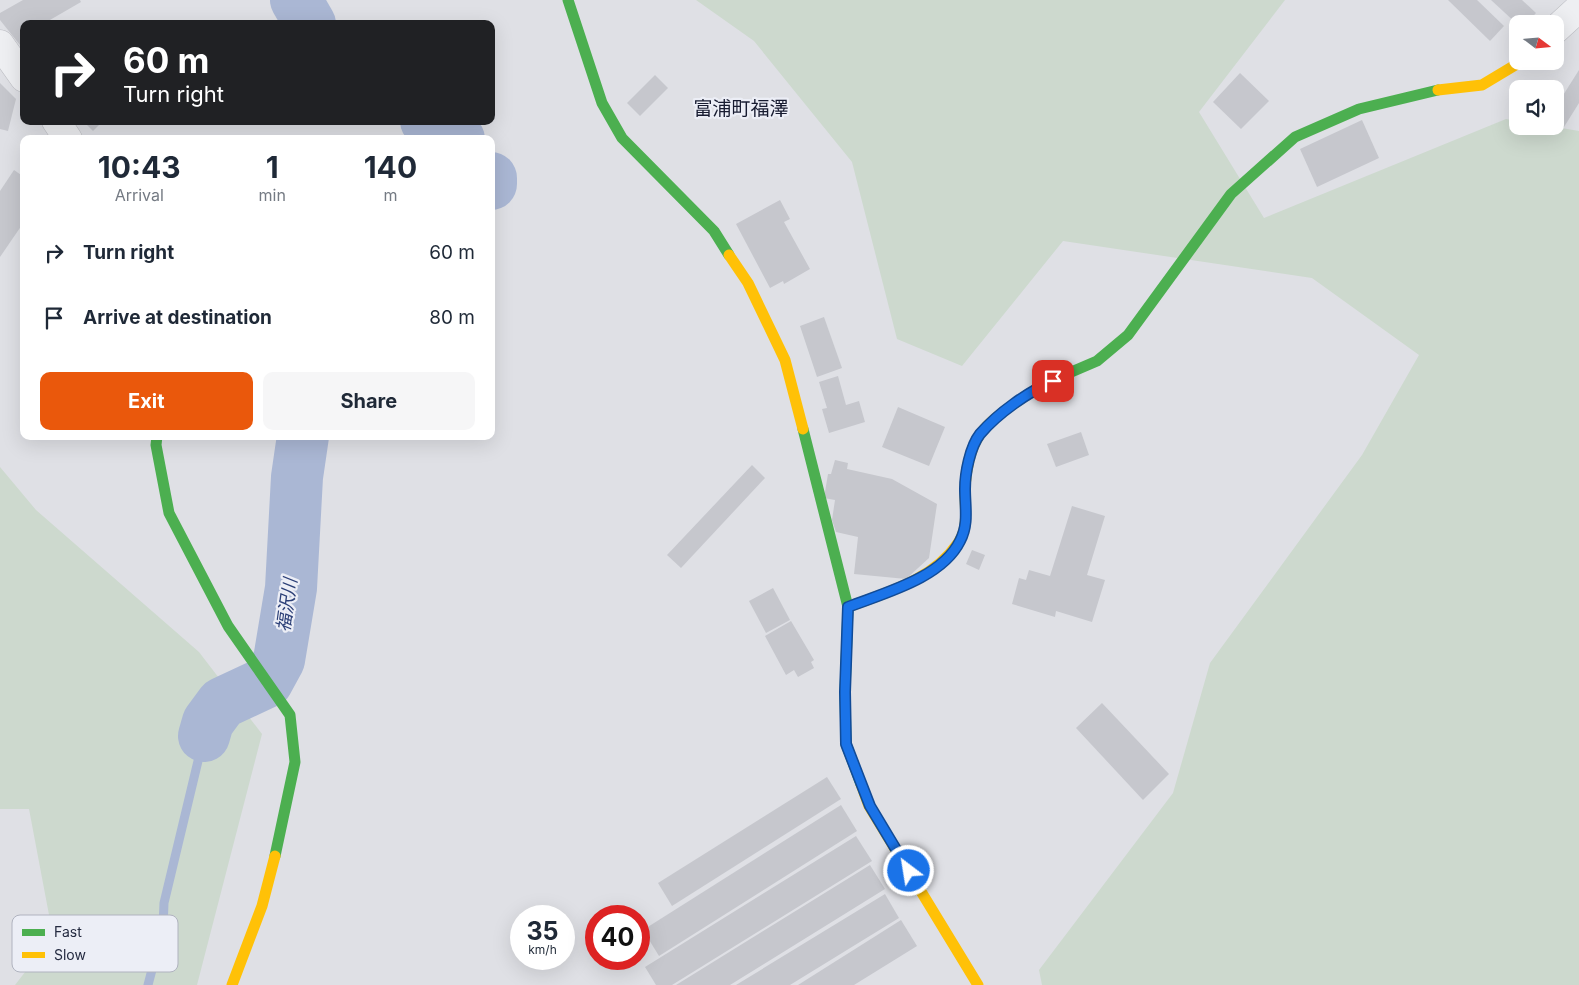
<!DOCTYPE html>
<meta charset="utf-8">
<style>
:root{--surface:#fff;--page:#f6f6f7;--text:#1f2937;--muted:#747a83;--accent:#ea580c}
body{margin:0;font-family:Inter,"Noto Sans JP",sans-serif;background:var(--page);color:var(--text);height:100vh;display:flex;flex-direction:column;font-size:19px;white-space:nowrap}
*{box-sizing:border-box;margin:0}
p{font-size:16px;color:var(--muted)}
.icon{flex:none;width:28px;height:28px;fill:none;stroke:currentColor;stroke-width:2;stroke-linecap:round;stroke-linejoin:round}
.map{position:relative;flex:1;overflow:hidden}
.drawer{position:absolute;left:20px;top:135px;width:475px;height:305px;display:flex;flex-direction:column;background:var(--surface);border-radius:10px;box-shadow:0 5px 20px #0002}
.drawer>*{flex:none}
.guide{position:absolute;left:20px;top:20px;width:475px;height:105px;border-radius:10px;box-shadow:0 5px 20px #0002;background:#202124;color:#fff;overflow:hidden}
.needle{width:32px;rotate:106deg}
.tools{position:absolute;left:1509px;top:15px;display:grid;gap:10px}
.tools a{display:grid;place-items:center;width:55px;height:55px;border-radius:10px;background:var(--surface);box-shadow:0 5px 20px #0002;font-size:25px}
.speed{position:absolute;left:510px;top:905px;display:flex;gap:10px;font-size:25px;font-weight:700;text-align:center}
.speed>*{display:grid;place-content:center;width:65px;height:65px;border-radius:50%;background:var(--surface);box-shadow:0 5px 20px #0002;line-height:1}
.speed small{font-size:12px;font-weight:400}
.speed .limit{border:8px solid #d22;background:#fff;color:#111}
.pin{position:absolute;display:grid;place-items:center;width:42px;height:42px;color:#fff;margin:-21px;border-radius:10px;box-shadow:0 2px 8px #0006}
.me{position:absolute;width:55px;margin:-28px;rotate:329deg;stroke-linejoin:round;filter:drop-shadow(0 0 4px #0008)}
.turn{display:flex;align-items:center;gap:18px;height:105px;padding:0 20px;font-size:22px}
.turn .icon{width:65px;height:65px;stroke-width:2.5}
.turn b{display:block;font-size:35px;line-height:42px}
.eta{display:flex;justify-content:space-evenly;align-items:center;height:85px;text-align:center}
.eta b{font-size:30px;font-weight:700;line-height:35px}
.primary-button{display:flex;gap:10px;margin-top:auto;padding:10px 20px}
.primary-button a{flex:1;height:58px;border-radius:10px;background:var(--accent);color:#fff;font-size:20px;font-weight:700;line-height:58px;text-align:center}
.primary-button a+a{background:var(--page);color:var(--text)}
ul{padding:0;list-style:none}
li{display:flex;align-items:center;gap:15px;height:65px;padding:0 20px}
li div{flex:1}
li b{display:block;font-size:19px}
li em{font-style:normal}
.map>svg:first-child{display:block}
.green{fill:#cdd9ce}
.lines{fill:none;stroke-linecap:round;stroke-linejoin:round}
.stream{stroke:#aab7d4;stroke-width:9}
.river{stroke:#aab7d4;stroke-width:52}
.building{fill:#c6c7cd}
.street-casing{stroke:#bcbdc3;stroke-width:29}
.street{stroke:#eeeff2;stroke-width:28}
.fast{stroke:#4caf50;stroke-width:11}
.slow{stroke:#ffc107;stroke-width:11}
.route-casing{stroke:#114b97;stroke-width:12}
.route{stroke:#1a73e8;stroke-width:9}
.labels{text-anchor:middle;stroke-width:4.5;stroke-linejoin:round;paint-order:stroke}
.water-label{font-size:18px;font-style:italic;fill:#2b3f77;stroke:#eceef6}
.quarter-label{font-size:19px;fill:#171b30;stroke:#eceef6}
.key{fill:#eceef6;stroke:#b0b3bf;stroke-width:1}
.key-label{font-size:14px;fill:#242a40}
</style>
<div class="map">
<svg width="1579" height="985" viewBox="0 0 1579 985">
<rect width="100%" height="100%" fill="#dfe0e5"/>
<g class="green">
<polygon points="696,0 1285,0 1199,112 1264,218 1506,119 1517,121 1518,126 1550,126 1579,131 1579,985 1042,985 1039,970 1173,793 1210,663 1362,455 1419,355 1312,278 1063,241 962,366 897,339 852,162 754,41"/>
<polygon points="0,467 36,510 199,652 262,734 197,985 15,985 53,936 29,809 0,809"/>
</g>
<g class="lines">
<polyline class="stream" points="148,985 163,928 164,903 204,736"/>
<g class="river">
<polyline points="296,0 310,24"/>
<polyline points="426,121 459,139"/>
<polyline points="491,178 491,184"/>
<polyline points="204,736 208,722 222,703 267,682 279,660 291,588 297,477 303,436"/>
</g>
</g>
<g class="building">
<polygon points="23,0 80,0 81,2 43,24 24,24 24,50 0,20 0,13"/>
<polygon points="1448,0 1477,0 1504,26 1490,41"/>
<polygon points="1491,0 1522,0 1536,13 1526,24 1517,24"/>
<polygon points="1579,70 1579,103 1564,127 1555,121 1555,108"/>
<polygon points="1240,73 1269,101 1241,129 1213,102"/>
<polygon points="655,75 668,88 640,116 627,103"/>
<polygon points="0,83 16,99 8,131 0,129"/>
<polygon points="1362,120 1379,158 1317,187 1300,149"/>
<polygon points="83,121 103,121 93,131"/>
<polygon points="14,170 24,177 24,222 0,257 0,191"/>
<polygon points="780,200 790,219 784,222 810,269 784,284 783,281 770,288 736,224"/>
<polygon points="824,317 842,368 817,377 800,326"/>
<polygon points="838,376 846,405 859,401 865,422 829,433 822,409 827,408 819,382"/>
<polygon points="898,407 945,427 929,466 882,447"/>
<polygon points="1081,432 1089,455 1056,467 1047,444"/>
<polygon points="835,460 848,463 847,469 892,479 937,504 929,558 906,579 854,574 858,537 836,532 832,520 835,500 824,498 828,474 831,474"/>
<polygon points="752,465 765,478 681,568 667,555"/>
<polygon points="1072,506 1105,516 1087,575 1105,580 1092,622 1056,611 1055,617 1012,604 1019,578 1026,580 1029,570 1050,576"/>
<polygon points="972,550 985,555 979,570 966,564"/>
<polygon points="773,588 790,620 766,633 749,601"/>
<polygon points="791,621 814,660 811,662 814,668 798,677 794,670 786,675 765,636"/>
<polygon points="1102,703 1169,774 1143,800 1076,728"/>
<polygon points="827,777 841,799 672,906 658,883"/>
<polygon points="841,805 857,831 659,956 643,930"/>
<polygon points="856,836 872,861 672,985 656,985 645,967"/>
<polygon points="870,865 885,889 730,985 676,985"/>
<polygon points="885,894 899,918 790,985 736,985"/>
<polygon points="901,920 917,946 854,985 798,985"/>
</g>
<g class="lines">
<g class="street-casing">
<g id="street">
<polyline points="1555,30 1579,8"/>
<polyline points="0,44 24,78"/>
<polyline points="56,121 68,139"/>
</g>
</g>
<use href="#street" class="street"/>
<g class="fast">
<polyline points="568,0 602,103 622,138 714,231 729,255"/>
<polyline points="1055,379 1097,361 1128,335 1231,194 1295,137 1359,109 1438,90"/>
<polyline points="803,429 848,607 845,692 846,744 861,784"/>
<polyline points="157,436 156,445 169,513 228,626 290,715 295,762 275,856"/>
</g>
<g class="slow">
<polyline points="1438,90 1482,85 1522,61"/>
<polyline points="729,255 748,283 785,360 803,429"/>
<path d="M848,607C888,592 933,580 958,543C970,526 964,506 965,487C966,471 970,449 979,436C989,418 1036,388 1055,379"/>
<polyline points="861,784 869,806 978,985"/>
<polyline points="232,985 262,906 275,856"/>
</g>
</g>
<g class="lines">
<g class="route-casing">
<path id="route" d="M909,871L870,806L846,744L845,692L848,607C884,593 942,578 960,541C969,524 965,507 965,489C965,473 970,447 980,434C998,413 1028,392 1053,381"/>
</g>
<use href="#route" class="route"/>
</g>
<g class="labels">
<g class="water-label">
<text transform="translate(287 605) rotate(-82)" y="6">福沢川</text>
</g>
<g class="quarter-label">
<text x="741" y="115">富浦町福澤</text>
</g>
</g>
<rect x="12" y="915" width="166" height="57" rx="8" class="key"/>
<rect x="22" y="929" width="23" height="7" fill="#4caf50"/>
<rect x="22" y="952" width="23" height="6" fill="#ffc107"/>
<g class="key-label">
<text x="54" y="937">Fast</text>
<text x="54" y="960">Slow</text>
</g>
</svg>
<div class="tools">
<a><svg class="needle" viewBox="-14 -14 28 28"><path d="M0-13l5 13h-10z" fill="#e53935"/><path d="M0 13l5-13h-10z" fill="#747a83"/></svg></a>
<a><svg class="icon" aria-label="sound" viewBox="0 0 24 24"><path d="M4 9h4l5-4v14l-5-4H4zM17 9q2 3 0 6"/></svg></a>
</div>
<div class="speed"><div>35<small>km/h</small></div><div class="limit">40</div></div>
<div class="pin" style="left:1053px;top:381px;background:#d93025"><svg class="icon" aria-label="arrive" viewBox="0 0 24 24"><path d="M6 21V4h12l-3 4 3 4H6"/></svg></div>
<svg class="me" style="left:909px;top:871px" viewBox="-20 -20 40 40"><circle r="17" fill="#1a73e8" stroke="#fff" stroke-width="3"/><path d="M0-11L8 9 0 5-8 9z" fill="#fff"/></svg>
<div class="guide">
<div class="turn"><svg class="icon" aria-label="right" viewBox="0 0 24 24"><path d="M7 20v-9h11M14 6l5 5-5 5"/></svg><div><b>60 m</b>Turn right</div></div>
</div>
<section class="drawer">
<div class="eta">
<div><b>10:43</b><p>Arrival</p></div>
<div><b>1</b><p>min</p></div>
<div><b>140</b><p>m</p></div>
</div>
<ul>
<li><svg class="icon" aria-label="right" viewBox="0 0 24 24"><path d="M7 20v-9h11M14 6l5 5-5 5"/></svg><div><b>Turn right</b></div><em>60 m</em></li>
<li><svg class="icon" aria-label="arrive" viewBox="0 0 24 24"><path d="M6 21V4h12l-3 4 3 4H6"/></svg><div><b>Arrive at destination</b></div><em>80 m</em></li>
</ul>
<div class="primary-button"><a>Exit</a><a>Share</a></div>
</section>
</div>
